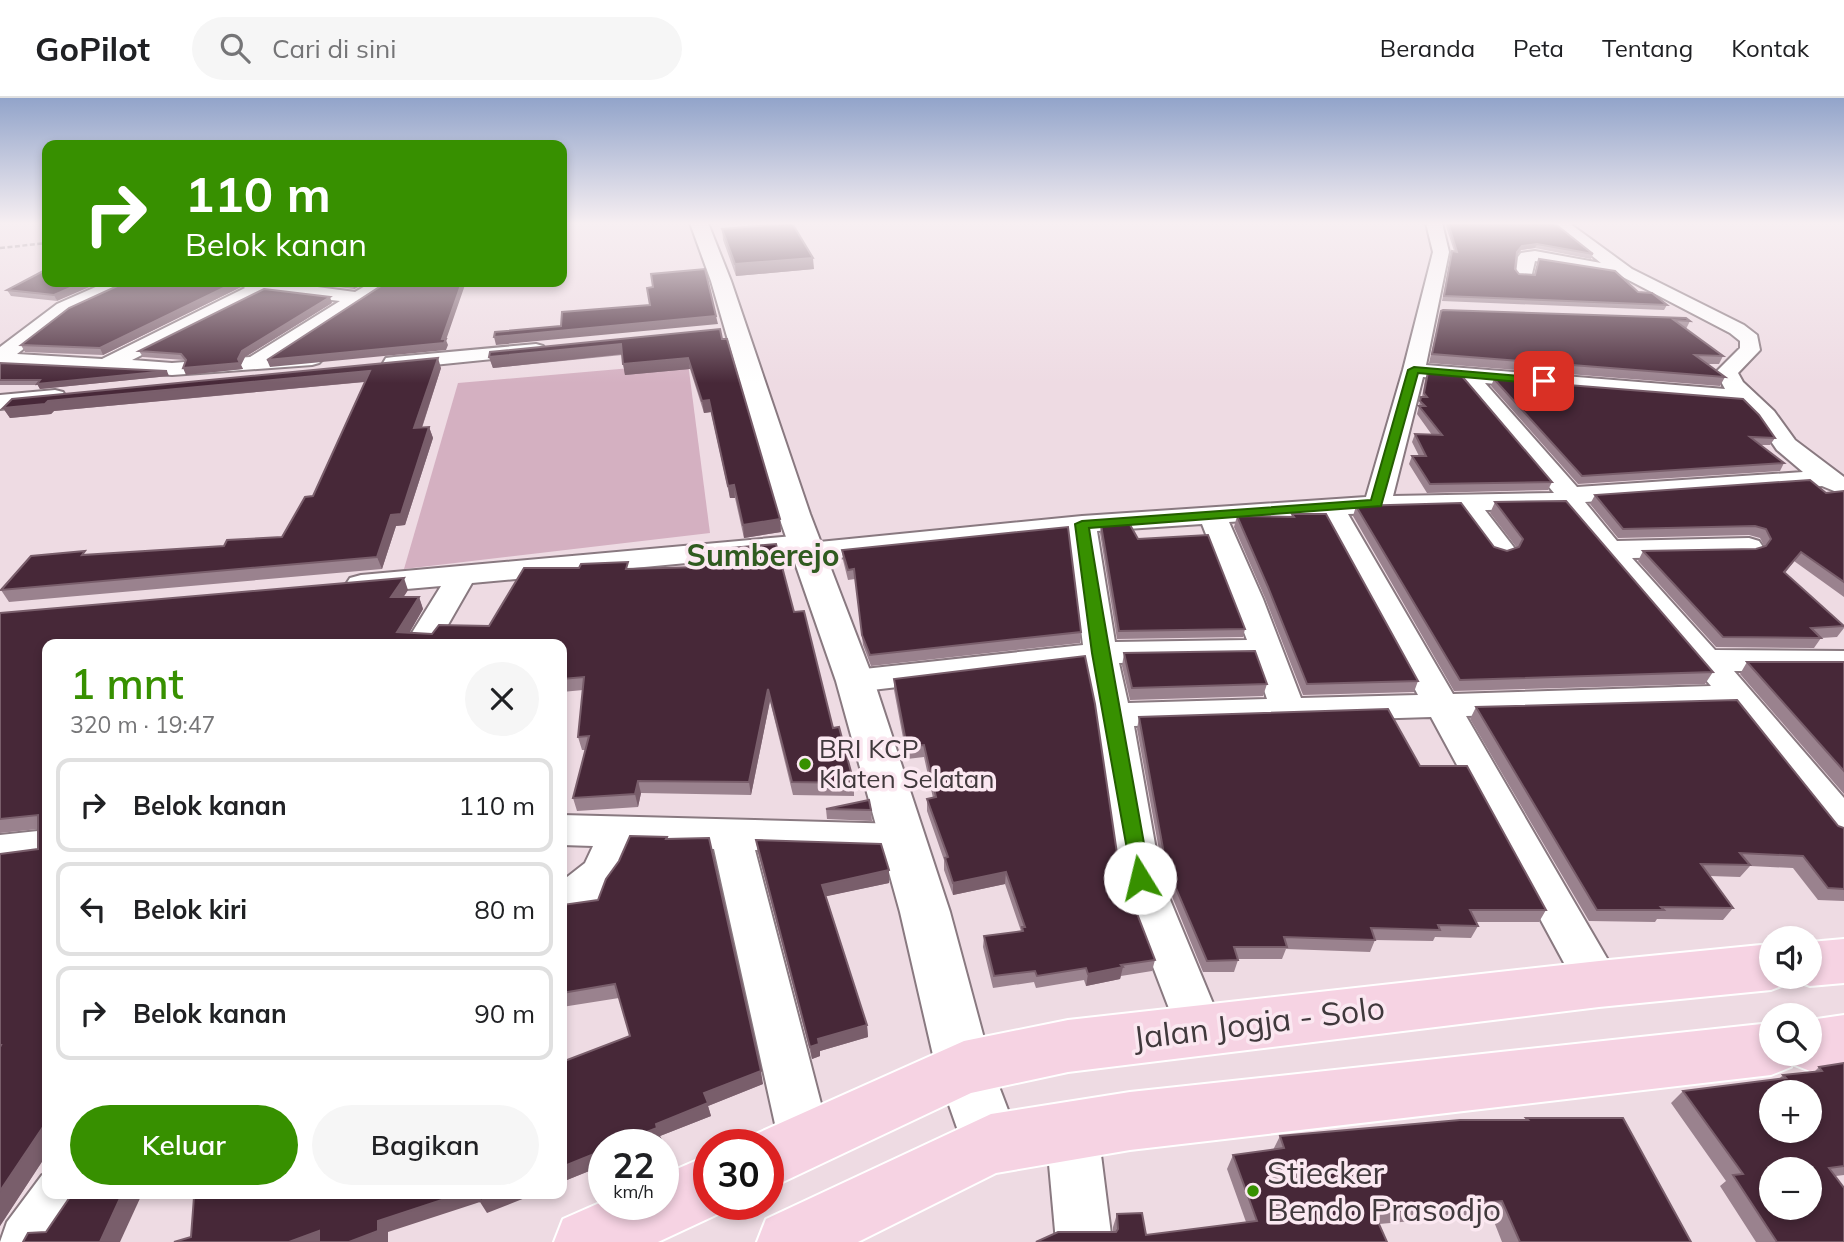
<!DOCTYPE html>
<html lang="id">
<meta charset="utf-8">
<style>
:root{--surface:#fff;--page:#f6f6f6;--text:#202124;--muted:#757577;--line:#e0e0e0;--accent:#379000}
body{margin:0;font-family:Mulish,sans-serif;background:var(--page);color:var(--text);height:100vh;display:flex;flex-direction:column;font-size:26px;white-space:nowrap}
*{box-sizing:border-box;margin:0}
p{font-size:23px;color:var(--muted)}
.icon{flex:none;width:38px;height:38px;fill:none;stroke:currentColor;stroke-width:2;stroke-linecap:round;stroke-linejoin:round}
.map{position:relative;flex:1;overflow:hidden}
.sheet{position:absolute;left:42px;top:541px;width:525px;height:560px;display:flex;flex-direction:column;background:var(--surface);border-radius:14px;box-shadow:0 4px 10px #0003}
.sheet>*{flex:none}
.banner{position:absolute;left:42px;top:42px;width:525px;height:147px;border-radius:14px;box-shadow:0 4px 10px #0003;background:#379000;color:#fff;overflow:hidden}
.fabs{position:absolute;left:1759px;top:828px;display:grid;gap:14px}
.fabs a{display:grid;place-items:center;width:63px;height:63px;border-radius:50%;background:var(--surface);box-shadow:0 4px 10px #0003;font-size:35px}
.speed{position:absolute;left:588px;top:1031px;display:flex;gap:14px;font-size:35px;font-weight:700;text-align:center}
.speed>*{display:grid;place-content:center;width:91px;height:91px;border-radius:50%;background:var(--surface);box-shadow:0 4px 10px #0003;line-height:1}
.speed small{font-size:18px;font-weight:400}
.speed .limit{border:10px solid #d22;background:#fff;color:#111}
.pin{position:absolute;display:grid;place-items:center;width:60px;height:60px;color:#fff;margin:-30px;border-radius:14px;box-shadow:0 4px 10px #0006}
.me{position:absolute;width:77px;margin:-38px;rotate:351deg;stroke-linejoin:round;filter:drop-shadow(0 0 5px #0008)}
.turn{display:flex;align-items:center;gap:24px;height:147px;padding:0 28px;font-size:32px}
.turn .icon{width:91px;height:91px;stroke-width:2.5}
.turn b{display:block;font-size:49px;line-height:60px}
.round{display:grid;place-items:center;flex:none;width:74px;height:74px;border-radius:37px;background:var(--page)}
.head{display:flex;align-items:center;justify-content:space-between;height:119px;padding:0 28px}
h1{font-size:42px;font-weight:600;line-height:52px;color:var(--accent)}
.button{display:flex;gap:14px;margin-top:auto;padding:14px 28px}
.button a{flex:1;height:80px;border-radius:42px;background:var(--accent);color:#fff;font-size:28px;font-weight:600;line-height:80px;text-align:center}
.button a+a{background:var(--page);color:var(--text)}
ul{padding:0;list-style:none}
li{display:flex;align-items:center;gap:21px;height:94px;margin:0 14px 10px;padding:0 14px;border:4px solid var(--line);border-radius:14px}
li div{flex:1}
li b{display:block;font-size:26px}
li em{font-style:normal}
header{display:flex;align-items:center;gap:42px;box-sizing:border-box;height:98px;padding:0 35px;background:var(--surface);border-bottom:2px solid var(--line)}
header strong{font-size:33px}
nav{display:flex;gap:38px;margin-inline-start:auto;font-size:24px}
.search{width:490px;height:63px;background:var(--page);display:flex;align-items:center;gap:18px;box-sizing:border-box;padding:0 24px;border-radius:38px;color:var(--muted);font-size:26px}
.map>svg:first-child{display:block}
.green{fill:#d4b0c1}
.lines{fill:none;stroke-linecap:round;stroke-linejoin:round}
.minor-casing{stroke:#897980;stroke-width:4}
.secondary-casing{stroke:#897980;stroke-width:4}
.trunk-casing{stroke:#fff;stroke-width:4}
.minor{fill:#fff;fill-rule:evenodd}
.secondary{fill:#fff;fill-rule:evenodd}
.trunk{fill:#f6d3e3;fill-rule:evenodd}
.rail{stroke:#877b81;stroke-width:2.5;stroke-dasharray:5 2.5;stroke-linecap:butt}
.wall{fill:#9a828e}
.shaded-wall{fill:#795e6b}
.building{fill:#472838;stroke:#795e6b;stroke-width:2;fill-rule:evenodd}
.route{fill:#379000;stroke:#245e00;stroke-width:2}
.poi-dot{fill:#379000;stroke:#fbe8f1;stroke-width:2.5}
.labels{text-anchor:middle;stroke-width:7;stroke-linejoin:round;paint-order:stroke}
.poi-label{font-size:26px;fill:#40393c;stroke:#fbe8f1;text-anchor:start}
.quarter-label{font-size:30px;font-weight:bold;fill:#305b20;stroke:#fbe8f1}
.near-street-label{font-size:32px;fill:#40393c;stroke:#fbe8f1}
.near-poi-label{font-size:32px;fill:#40393c;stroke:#fbe8f1;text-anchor:start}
</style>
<header>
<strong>GoPilot</strong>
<div class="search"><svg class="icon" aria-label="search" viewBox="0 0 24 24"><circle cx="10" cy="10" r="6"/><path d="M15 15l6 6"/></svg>Cari di sini</div>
<nav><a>Beranda</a><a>Peta</a><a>Tentang</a><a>Kontak</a></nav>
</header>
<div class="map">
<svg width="1844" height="1144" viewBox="0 0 1844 1144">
<rect width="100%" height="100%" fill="#eedbe3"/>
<polygon class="green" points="688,265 710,435 404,471 458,285"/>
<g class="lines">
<g class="minor-casing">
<g id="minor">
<path d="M1426,125H1442L1449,154L1426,267L1725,291L1716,274L1740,250V243L1730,235L1617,176L1535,163L1531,180H1519L1516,176L1518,159L1521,155L1535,153L1601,165L1551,125H1569L1632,171L1744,227L1757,237L1760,252L1738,275L1743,284L1774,313L1795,342L1844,379V397L1822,388L1585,404L1617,443L1749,440L1759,443L1763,449L1759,455L1749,458L1632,460L1715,552L1844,553V573H1734L1844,700V742L1830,738L1730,611L1466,618L1622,886L1615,900L1599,906L1583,900L1431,619L1134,628L1161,780L1224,932L1217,947L1200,954L1183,947L1119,780L1096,617L1086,567L855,594L843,591L838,583L843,575L855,572L1083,547L1069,436L808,463L798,460L794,455L472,485L437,546H405L441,488L361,495L350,492L346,486L350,480L361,477L805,437L815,439L819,444L1082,418L1366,399L1403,272L1433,154ZM1423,279L1460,282L1554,395L1393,398ZM1485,285L1740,306L1757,323L1777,352L1803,374L1577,389ZM1562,411L1599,458L1711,588L1453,596L1348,416L1458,413L1492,458L1502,461L1512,458L1516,452L1485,412ZM1321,418L1418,597L1301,600L1263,501L1229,424ZM1202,426L1247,542L1115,544L1097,433ZM1254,562L1267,601L1128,605L1119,565Z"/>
<path d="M107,184H131L128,188L71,214L17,256L102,261L245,190L241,186L242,184H280L355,194L372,184H393L282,257H319L323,261L319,265L312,267L172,277L0,267V249L57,206ZM266,194L340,203L250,259L172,265L132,262Z"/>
<polygon points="536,246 543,248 546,252 543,256 394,271 386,270 383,265 386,260 394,259"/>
<polygon points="55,292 63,294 66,299 63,304 0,311 0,297"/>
<path d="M562,717L903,726L917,730L923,741L917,752L903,756L755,752L831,1044L823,1062L805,1070L787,1062L779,1044L714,751L632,749C618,789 603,805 562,819V783L585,765L593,748L562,747Z"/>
<polygon points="47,732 47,762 0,769 0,737"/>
<polygon points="1072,1008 1090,1015 1098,1033 1112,1144 1056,1144 1046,1033 1054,1015"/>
<polygon points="47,1075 47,1096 88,1096 80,1115 60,1144 0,1144 7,1124 42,1077"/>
</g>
</g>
<g class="secondary-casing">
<polygon id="secondary" points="690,125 708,125 731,183 810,416 874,583 950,814 992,970 1021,1046 1012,1067 991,1076 970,1067 936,970 900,814 836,583 778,416 711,183"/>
</g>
<g class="trunk-casing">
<g id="trunk">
<polygon points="1844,841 1844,885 1810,888 1791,881 1789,885 1771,892 1599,909 1068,974 971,995 768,1091 768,1046 744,1046 747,1040 964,943 1068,922 1599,863 1771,846 1771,878 1810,878 1810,844"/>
<polygon points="1844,917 1844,969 1810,973 1792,966 1791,969 1771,977 1130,1052 996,1075 858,1144 757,1144 766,1121 991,1016 1130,994 1771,925 1771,956 1810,956 1810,922"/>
<polygon points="709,1057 709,1106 732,1106 731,1110 658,1144 554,1144 563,1121 604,1103 604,1106 663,1106 663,1077"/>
</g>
</g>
<use href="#minor" class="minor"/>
<use href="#secondary" class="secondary"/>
<use href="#trunk" class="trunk"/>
<polyline class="rail" points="0,150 47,145"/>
</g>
<g class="wall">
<polygon points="1445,125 1554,125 1593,156 1591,161 1535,150 1521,152 1517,157 1515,171 1519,176 1534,177 1539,161 1638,194 1667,207 1664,212 1442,203 1452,153 1454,153"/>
<polygon points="722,131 814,171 736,178 723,142"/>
<polygon points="47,171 57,203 11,198 7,192"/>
<polygon points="298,184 368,184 354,191"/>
<polygon points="239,185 241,189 103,257 25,254 21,247"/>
<polygon points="332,205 245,259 241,267 243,271 186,277 185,264 184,262 143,259 139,253"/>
<polygon points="1441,213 1690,223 1686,231 1723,258 1719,266 1707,266 1725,279 1720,288 1429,265"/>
<polygon points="722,241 780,421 781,434 744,440 735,400 730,400 711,314 704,315 690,271 625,277 622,257 493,270 489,259"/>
<polygon points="0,265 169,278 40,291 38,287 0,287"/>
<polygon points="441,270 422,330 429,329 433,340 405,427 396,428 382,471 9,504 1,492 87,457 224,448 282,439 313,398 365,284 54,313 51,316 10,320 3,310"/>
<polygon points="1428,274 1552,384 1548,392 1427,395 1409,366 1412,358 1419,358 1412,344 1415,336 1432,337 1417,316 1421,299 1422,299 1425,282"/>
<polygon points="1494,281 1775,340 1770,347 1760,347 1784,365 1780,373 1578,386 1491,288"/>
<polygon points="1844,393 1844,499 1794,463 1785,475 1844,528 1844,530 1837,539 1821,540 1814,550 1716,549 1638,463 1643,453 1756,451 1764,448 1760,440 1749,437 1618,440 1590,406 1595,397 1826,395"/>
<polygon points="1495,404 1713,574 1705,586 1454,593 1353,418 1356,408 1507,453 1517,450 1490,415"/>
<polygon points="1292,416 1418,583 1414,594 1303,597 1265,500 1234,429 1237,418 1291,419"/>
<polygon points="1101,427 1138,441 1245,531 1243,539 1117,541 1100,435"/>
<polygon points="842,452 1081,534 1080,545 871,568 863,547 855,481 848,482 843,462"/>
<polygon points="629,471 794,514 833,630 854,685 854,698 793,697 770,603 751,697 641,695 638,709 577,713 573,700 585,652 582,652 578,639 583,592 562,594 562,546 47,546 47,1056 0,1128 0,756 38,751 38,731 0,735 0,515 408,492 403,499 419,499 423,511 409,535 432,536 489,528"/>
<polygon points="1124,555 1267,586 1263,598 1130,602 1122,568"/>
<polygon points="1747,564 1844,564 1844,696 1740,576"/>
<polygon points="894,581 1119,769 1155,862 1152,873 1121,878 1120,881 1086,888 1084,882 1036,890 1034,884 993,890 983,849 984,838 1021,833 1005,786 953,797 944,772 944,762 927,713 927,701 933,700 924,659 907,661 894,592"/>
<polygon points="1476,609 1844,730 1844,803 1818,802 1793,770 1750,768 1740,779 1710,778 1733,810 1723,822 1657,821 1655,824 1589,823 1470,621"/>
<polygon points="1139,619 1420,668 1546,812 1539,824 1476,824 1478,828 1471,840 1435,839 1433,843 1375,842 1370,854 1286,851 1282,861 1237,861 1238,862 1234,874 1203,874 1164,779 1137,631"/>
<polygon points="826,711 871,712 872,723 827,721"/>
<polygon points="667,739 763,986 708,1008 711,1018 660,1038 662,1042 604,1046 604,1067 562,1084 562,964 630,938 619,900 562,909 562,807 598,802"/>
<polygon points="756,742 889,772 889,785 826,798 867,927 868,939 820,953 820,958 812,961 758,755"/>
<polygon points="1844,965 1844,1077 1836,1078 1844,1144 1756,1144 1720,1088 1726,1083 1671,1005 1683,993 1779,981 1783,977 1814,974 1819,969"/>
<polygon points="1526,1020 1691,1144 1502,1144 1491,1116 1379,1126 1036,1144 1113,1134 1113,1129 1117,1116 1146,1137 1246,1124 1227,1071 1233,1057 1273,1052 1280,1038 1525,1022"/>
</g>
<g class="shaded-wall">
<polygon points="1537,146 1535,150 1521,152 1515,159 1517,154 1522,148"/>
<polygon points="813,160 814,171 736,178 735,166"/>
<polygon points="84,184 101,184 57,203 54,197"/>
<polygon points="236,184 240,184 239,185 241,189 103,257 100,250"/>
<polygon points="354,184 368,184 354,191 352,185"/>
<polygon points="462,184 466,184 446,242 448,247 446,252 270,269 267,262 442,241"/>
<polygon points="330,199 332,205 245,259 241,267 243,271 186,277 183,270 238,261 242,253"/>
<polygon points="716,218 718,226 496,247 494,239"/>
<polygon points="621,246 623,256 493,270 489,259"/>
<polygon points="438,260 441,270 418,341 414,330"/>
<polygon points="688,260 690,271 625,277 623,266"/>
<polygon points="167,273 169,278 40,291 37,286"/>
<polygon points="370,273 373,283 54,313 51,316 10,320 3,310 48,303"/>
<polygon points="709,302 711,314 704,315 702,303"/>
<polygon points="429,329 433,340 405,427 396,428 382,471 377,459 391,417"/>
<polygon points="734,387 735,400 730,400 728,388"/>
<polygon points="780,421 781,434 744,440 743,427"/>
<polygon points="404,480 408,492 396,511 391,499"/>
<polygon points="419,499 423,511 403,546 397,534"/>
<polygon points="768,591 770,603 751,697 749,684"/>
<polygon points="638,683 641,695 638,709 635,696"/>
<polygon points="889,772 889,785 823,799 822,787"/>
<polygon points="1006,774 1005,786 953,797 953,785"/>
<polygon points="1123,869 1120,881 1086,888 1088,876"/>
<polygon points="867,927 868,939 820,953 820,958 812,961 810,949 818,941"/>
<polygon points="761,973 763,986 708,1008 711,1018 660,1038 662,1042 652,1046 616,1046 656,1026 704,995"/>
<polygon points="47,1023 47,1056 0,1128 0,1093"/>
<polygon points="604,1052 604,1067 562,1084 562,1069"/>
<polygon points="122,1096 142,1096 120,1144 100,1144"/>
<polygon points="460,1096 535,1096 487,1115 480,1104 388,1134 388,1144 349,1144 378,1123"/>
<polygon points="319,1133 330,1144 289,1144"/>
</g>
<g class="building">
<polygon points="792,125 813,160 735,166 722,131"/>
<polygon points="1448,125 1554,125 1593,156 1537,146 1522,148 1517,154 1515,171 1519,176 1535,177 1539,161 1615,173 1638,194 1652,195 1667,207 1444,198 1452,153 1457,154"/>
<polygon points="47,171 47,184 84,184 54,197 7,192"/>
<polygon points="705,171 716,218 494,239 495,234 561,228 562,214 650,207 647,190 653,189 651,176"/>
<polygon points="126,184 236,184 100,250 21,247 69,210"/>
<polygon points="387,184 462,184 442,241 446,241 444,245 267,262"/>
<polygon points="264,191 330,199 242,253 238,261 240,265 183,270 186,262 181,256 139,253"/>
<polygon points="1443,212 1686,220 1690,223 1674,222 1723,258 1695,257 1725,279 1432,256 1441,213"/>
<polygon points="720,231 722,241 727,241 780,421 743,427 734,387 728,388 709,302 702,303 688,260 623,266 621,246 489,259 490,254"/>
<polygon points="438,260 414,330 429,329 401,416 391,417 377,459 1,492 31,458 85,453 82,457 224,448 227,442 282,439 305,399 313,398 370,273 48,303 45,306 3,310 12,301"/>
<polygon points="0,265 167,273 37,286 40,282 0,282"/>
<polygon points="1428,274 1461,277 1552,384 1430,386 1412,358 1426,358 1415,336 1442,337 1419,308 1425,308 1420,303 1421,299 1427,299 1424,295"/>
<polygon points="1494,281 1743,301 1759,317 1775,340 1750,339 1784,365 1582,378"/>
<polygon points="1810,382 1826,395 1844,393 1844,484 1801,454 1784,474 1844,528 1811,530 1821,540 1723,539 1643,453 1756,451 1766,448 1771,441 1766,431 1755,428 1623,431 1595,397"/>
<polygon points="1566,403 1713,574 1460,582 1356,408 1461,405 1494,449 1507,453 1519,449 1523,441 1495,404"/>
<polygon points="1292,416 1326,416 1418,583 1307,586 1268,489 1237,418 1294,419"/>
<polygon points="1129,425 1138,441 1208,437 1245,531 1119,533 1101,427"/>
<polygon points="1068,429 1081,534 870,557 862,537 854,471 848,472 842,452"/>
<polygon points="776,446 794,514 804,513 833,630 839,629 854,685 792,684 768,591 749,684 638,683 635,696 573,700 589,638 578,639 584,579 562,581 562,546 47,546 47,1023 0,1093 0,949 1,947 0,947 0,756 38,751 38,717 0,721 0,515 404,480 391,499 419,499 397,534 432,536 439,527 489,528 524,470 579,470 581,466 628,464 626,471 700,469 698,453"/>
<polygon points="1255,553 1267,586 1132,590 1124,555"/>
<polygon points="1085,558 1095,606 1119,769 1155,862 1121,867 1123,869 1088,876 1086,870 1037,878 1035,873 994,878 984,838 1023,833 1022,829 1025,829 1006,774 953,785 945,760 948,759 927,701 936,699 924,647 907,649 894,581"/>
<polygon points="1747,564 1844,564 1844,673"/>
<polygon points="1737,602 1838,728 1844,730 1844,791 1828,790 1803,758 1740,755 1750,767 1701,766 1733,810 1661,809 1664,812 1597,812 1476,609"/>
<polygon points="1388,611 1420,668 1467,668 1546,812 1470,812 1478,828 1438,827 1440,832 1371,830 1375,842 1284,839 1287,849 1234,849 1238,862 1207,863 1166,767 1139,619"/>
<polygon points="869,702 871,712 826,711"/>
<polygon points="630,738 667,739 666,741 709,740 761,973 704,995 708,1005 656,1026 657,1030 616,1046 604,1046 604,1052 562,1069 562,964 630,938 615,886 562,895 562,807 598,802 606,781 619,763"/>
<polygon points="756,742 881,746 889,772 822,787 867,927 818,941 819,946 810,949"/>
<path d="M1844,965V1068L1829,1070L1844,1090V1144H1777L1733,1077L1743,1076L1683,993L1786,980L1783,977L1822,973L1819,969ZM1771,994H1810V1032H1771ZM1771,1071H1810V1110H1771Z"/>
<polygon points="1526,1020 1623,1020 1691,1144 1520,1144 1502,1103 1374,1115 1387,1144 1036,1144 1058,1134 1116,1134 1118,1131 1117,1116 1142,1115 1146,1137 1257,1123 1233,1057 1284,1050 1280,1038 1460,1022 1528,1022"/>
<polygon points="72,1096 122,1096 100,1144 23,1144 28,1135 46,1134"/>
<polygon points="204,1096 460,1096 378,1123 378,1133 349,1144 319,1144 319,1133 289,1144 174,1144 191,1139 194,1099"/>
<polygon points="479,1096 498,1096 480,1103"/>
</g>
<linearGradient id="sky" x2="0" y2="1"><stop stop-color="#92a4ca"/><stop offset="0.44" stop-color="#f7eff2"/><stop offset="1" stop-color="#f7eff2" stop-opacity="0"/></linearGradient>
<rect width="1844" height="285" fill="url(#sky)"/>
<path class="route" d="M1414,269L1544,280L1549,283L1544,286L1418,275L1381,408L1089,430C1107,547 1130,663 1150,780L1147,785L1140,788L1133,785L1092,555L1075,426L1082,423L1371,402L1408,272Z"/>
<g class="poi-dot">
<circle cx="805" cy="666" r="7"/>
<circle cx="1253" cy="1093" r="7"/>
</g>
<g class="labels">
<g class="poi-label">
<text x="819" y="660">BRI KCP<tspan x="819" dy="30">Klaten Selatan</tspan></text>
</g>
<g class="quarter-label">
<text x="763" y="468">Sumberejo</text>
</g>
<g class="near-street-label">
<text transform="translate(1259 925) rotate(-7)" y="11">Jalan Jogja - Solo</text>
</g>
<g class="near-poi-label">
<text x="1267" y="1086">Stiecker<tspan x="1267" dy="37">Bendo Prasodjo</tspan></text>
</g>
</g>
</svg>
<div class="fabs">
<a><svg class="icon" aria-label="sound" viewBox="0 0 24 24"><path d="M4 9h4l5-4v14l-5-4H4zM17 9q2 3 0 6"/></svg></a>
<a><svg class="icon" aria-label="search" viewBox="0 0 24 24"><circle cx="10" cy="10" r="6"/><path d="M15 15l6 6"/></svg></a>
<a>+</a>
<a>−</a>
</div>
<div class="speed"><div>22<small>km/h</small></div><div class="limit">30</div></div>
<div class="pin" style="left:1544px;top:283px;background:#d93025"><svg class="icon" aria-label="arrive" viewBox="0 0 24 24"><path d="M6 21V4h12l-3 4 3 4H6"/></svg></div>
<svg class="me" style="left:1140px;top:780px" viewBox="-20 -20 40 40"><circle r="19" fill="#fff"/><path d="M0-13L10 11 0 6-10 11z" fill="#379000"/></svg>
<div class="banner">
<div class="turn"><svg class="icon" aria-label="right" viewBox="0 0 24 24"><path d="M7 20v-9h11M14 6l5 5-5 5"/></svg><div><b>110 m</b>Belok kanan</div></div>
</div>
<section class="sheet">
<div class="head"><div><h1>1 mnt</h1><p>320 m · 19:47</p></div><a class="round"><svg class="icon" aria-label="close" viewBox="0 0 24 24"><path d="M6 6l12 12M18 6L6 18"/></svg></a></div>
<ul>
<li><svg class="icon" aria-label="right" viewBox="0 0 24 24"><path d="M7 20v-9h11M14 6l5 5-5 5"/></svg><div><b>Belok kanan</b></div><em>110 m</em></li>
<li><svg class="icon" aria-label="left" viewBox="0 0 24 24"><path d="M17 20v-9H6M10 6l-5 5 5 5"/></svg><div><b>Belok kiri</b></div><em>80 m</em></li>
<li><svg class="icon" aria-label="right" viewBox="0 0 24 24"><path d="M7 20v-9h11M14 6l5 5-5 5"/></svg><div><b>Belok kanan</b></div><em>90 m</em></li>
</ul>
<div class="button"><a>Keluar</a><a>Bagikan</a></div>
</section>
</div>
